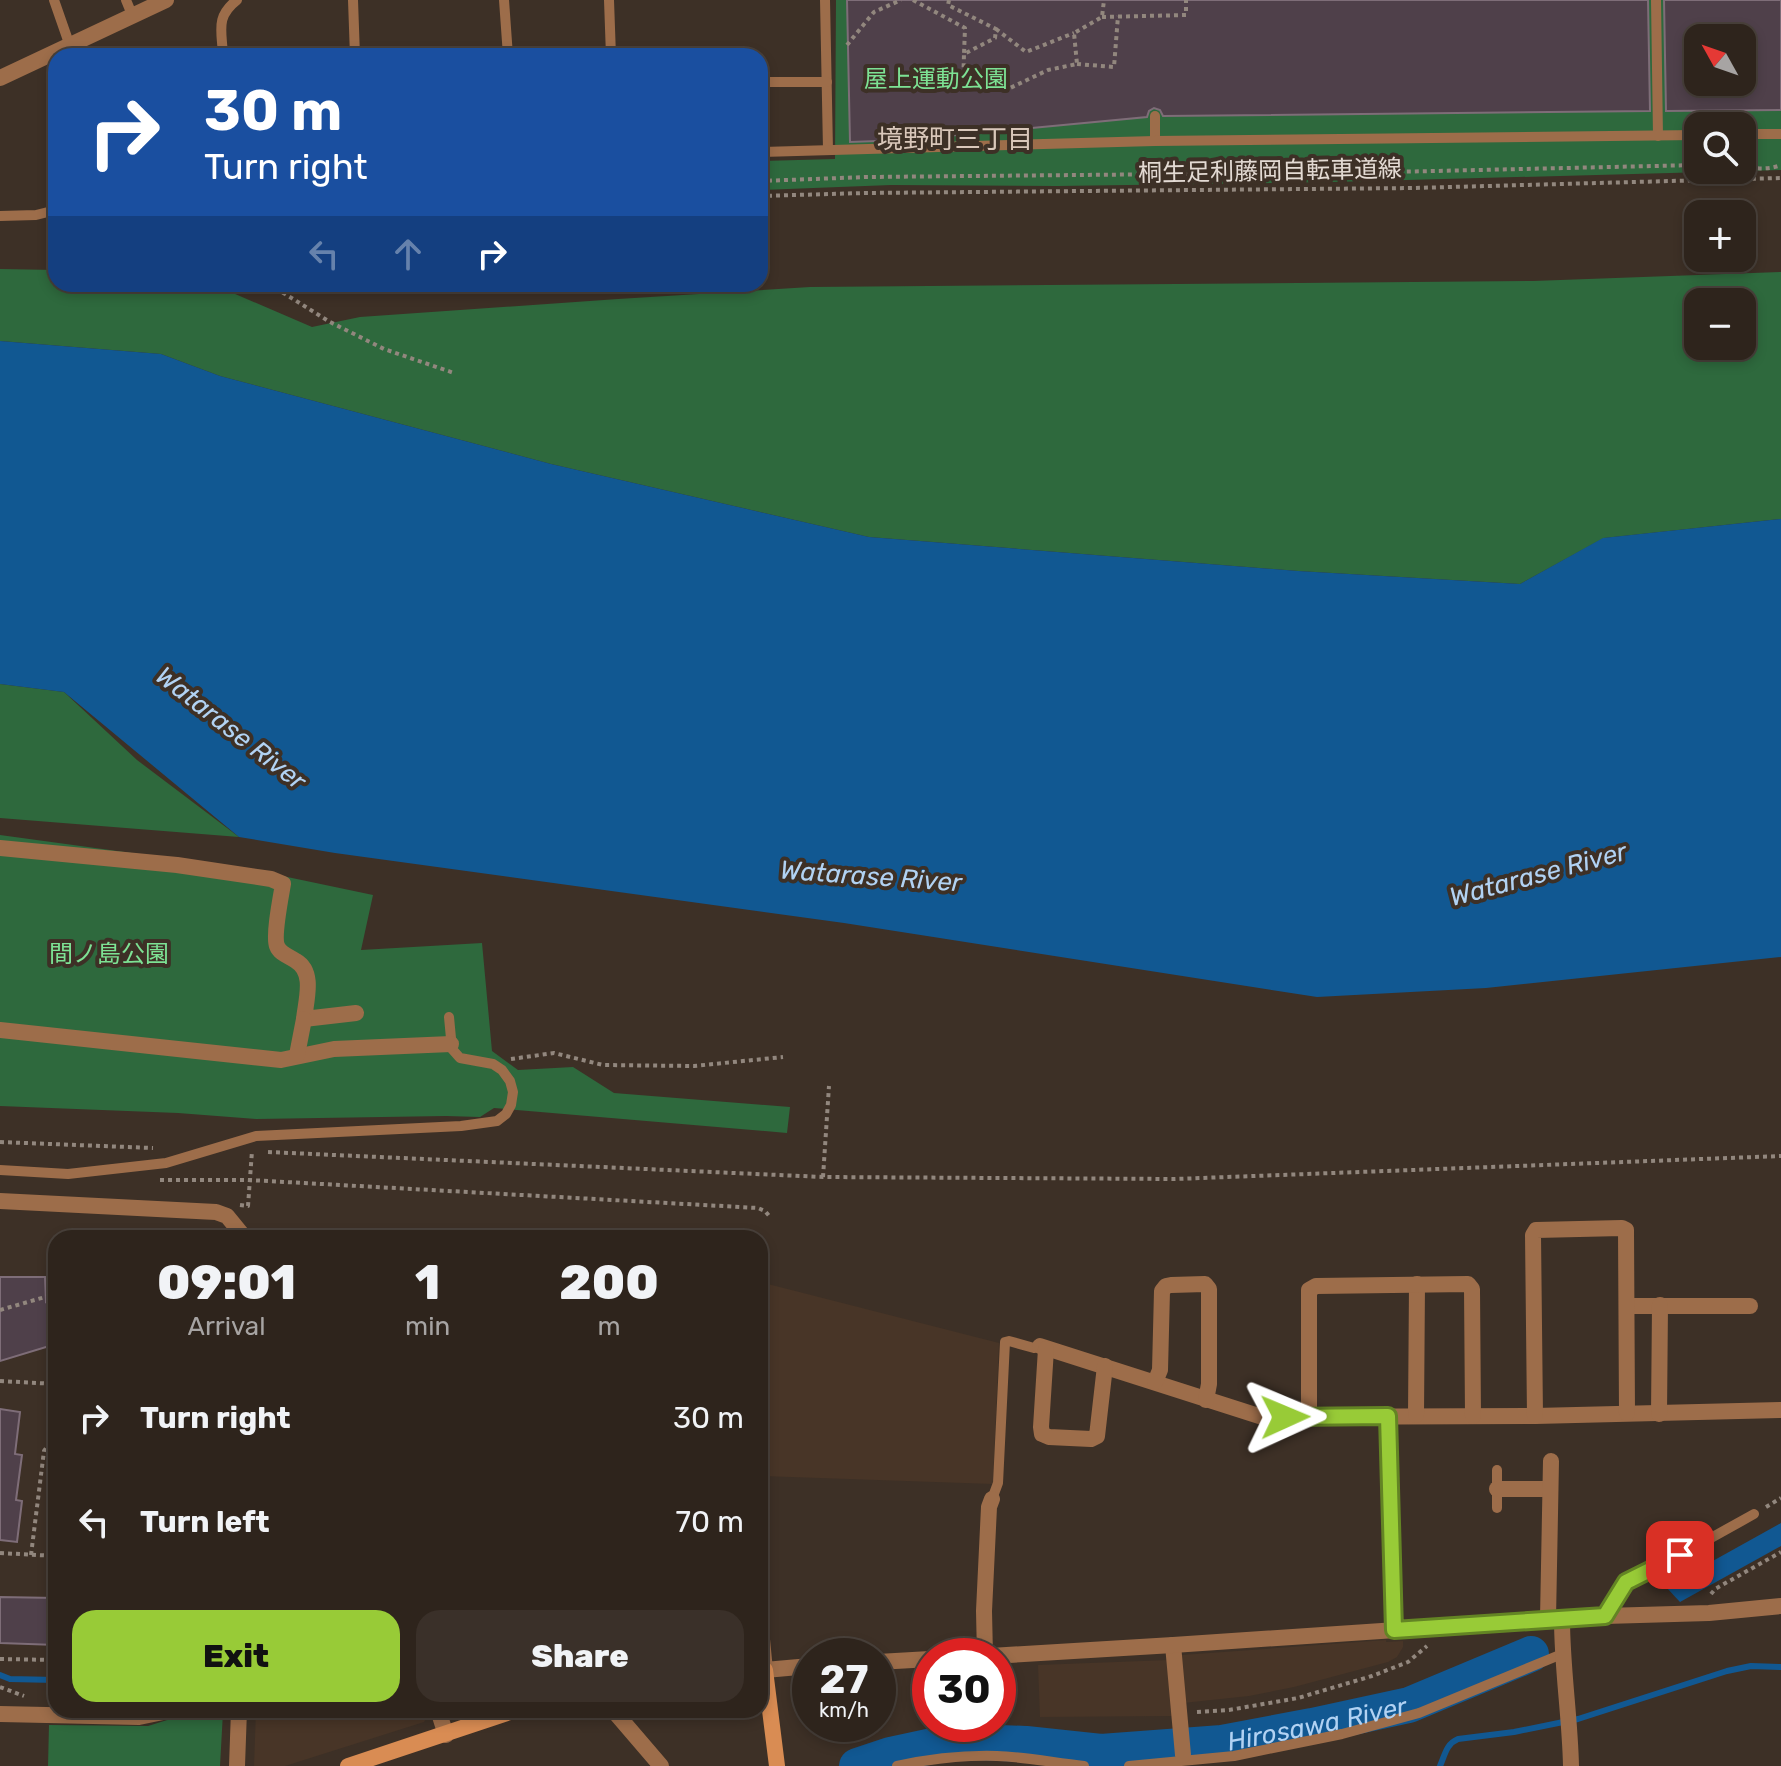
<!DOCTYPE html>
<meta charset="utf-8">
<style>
:root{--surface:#2e241c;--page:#3a3029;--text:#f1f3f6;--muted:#a7a4a3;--line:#49413b;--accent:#98cb37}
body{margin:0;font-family:Rubik,"Noto Sans JP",sans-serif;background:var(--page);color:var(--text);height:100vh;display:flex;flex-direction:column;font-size:30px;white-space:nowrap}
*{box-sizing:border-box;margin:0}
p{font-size:26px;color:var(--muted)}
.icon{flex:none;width:44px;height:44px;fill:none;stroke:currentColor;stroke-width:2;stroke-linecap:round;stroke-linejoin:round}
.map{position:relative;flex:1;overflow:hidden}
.drawer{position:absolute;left:48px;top:1230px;width:720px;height:488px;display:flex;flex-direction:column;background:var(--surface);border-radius:24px;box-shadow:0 4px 12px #0003,0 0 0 2px var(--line)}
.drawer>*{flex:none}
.guide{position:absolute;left:48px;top:48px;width:720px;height:244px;border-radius:24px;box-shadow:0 4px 12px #0003,0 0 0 2px var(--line);background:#1a4fa0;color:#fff;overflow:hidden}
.needle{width:52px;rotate:310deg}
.fabs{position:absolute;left:1684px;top:24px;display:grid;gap:16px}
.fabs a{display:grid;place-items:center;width:72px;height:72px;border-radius:16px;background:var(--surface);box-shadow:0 4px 12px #0003,0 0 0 2px var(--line);font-size:40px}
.speed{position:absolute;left:792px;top:1638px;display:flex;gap:16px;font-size:40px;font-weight:700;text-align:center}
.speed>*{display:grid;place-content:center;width:104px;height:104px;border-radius:50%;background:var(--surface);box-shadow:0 4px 12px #0003,0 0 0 2px var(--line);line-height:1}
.speed small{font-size:20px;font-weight:400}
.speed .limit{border:12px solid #d22;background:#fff;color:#111}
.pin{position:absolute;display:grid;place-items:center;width:68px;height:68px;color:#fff;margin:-34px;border-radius:16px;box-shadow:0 4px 12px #0006}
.me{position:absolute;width:88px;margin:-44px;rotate:89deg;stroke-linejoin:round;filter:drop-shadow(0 0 6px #0008)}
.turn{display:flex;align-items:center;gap:28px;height:168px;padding:0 24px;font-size:36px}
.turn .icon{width:104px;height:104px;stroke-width:2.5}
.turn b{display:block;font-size:56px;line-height:68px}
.lanes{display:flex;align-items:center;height:76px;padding:0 24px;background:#0003;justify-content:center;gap:40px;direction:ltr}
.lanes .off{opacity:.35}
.eta{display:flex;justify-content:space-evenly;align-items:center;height:136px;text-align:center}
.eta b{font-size:48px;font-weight:800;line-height:56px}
.primary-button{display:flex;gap:16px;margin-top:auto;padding:16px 24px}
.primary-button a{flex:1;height:92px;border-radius:24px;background:var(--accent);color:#111;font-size:32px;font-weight:800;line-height:92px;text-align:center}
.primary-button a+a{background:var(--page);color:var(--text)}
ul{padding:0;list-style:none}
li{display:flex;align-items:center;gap:24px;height:104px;padding:0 24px}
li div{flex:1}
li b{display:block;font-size:30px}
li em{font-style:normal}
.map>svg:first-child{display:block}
.built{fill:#483527}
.green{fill:#2e693d;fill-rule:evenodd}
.water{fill:#115892}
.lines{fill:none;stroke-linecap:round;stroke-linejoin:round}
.stream{stroke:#115892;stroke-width:6}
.river{stroke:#115892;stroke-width:36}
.building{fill:#4f404a;stroke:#7e6d78;stroke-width:2;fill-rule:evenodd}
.path{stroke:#92877e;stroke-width:4;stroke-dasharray:4 4;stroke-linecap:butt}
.lane{stroke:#9d6d4a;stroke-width:10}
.street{stroke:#9d6d4a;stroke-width:16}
.secondary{stroke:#d98c53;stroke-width:16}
.route-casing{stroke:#638424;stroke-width:20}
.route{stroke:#98cb37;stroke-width:14}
.labels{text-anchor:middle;stroke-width:8;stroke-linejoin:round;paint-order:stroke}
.park-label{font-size:24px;fill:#7de294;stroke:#3d3026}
.street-label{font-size:24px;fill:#e3dad3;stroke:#3d3026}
.neighbourhood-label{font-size:26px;fill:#d9c7ba;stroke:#3d3026}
.water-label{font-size:26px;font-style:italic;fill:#b1d2f3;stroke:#3d3026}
</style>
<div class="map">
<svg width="1781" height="1766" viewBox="0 0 1781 1766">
<rect width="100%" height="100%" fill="#3d3026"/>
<g class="built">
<polygon points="760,1282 999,1343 993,1484 760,1476"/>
<polygon points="1386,1640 1386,1642 1403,1641 1403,1647 1397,1657 1388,1662 1294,1687 1249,1696 1183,1703 1180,1658 1182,1655"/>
<polygon points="1169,1660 1173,1716 1040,1717 1038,1665"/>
<polygon points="256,1710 428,1710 429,1712 424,1722 285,1766 254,1766"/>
</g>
<g class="green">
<path d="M836,0H1781V170L1333,182L1057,186L891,185L760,190V161L835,159ZM1698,38H1742V82H1698ZM1698,126H1742V170H1698Z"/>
<path d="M0,269L56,270V284H212L312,327L360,317L618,299L810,287L1533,281L1781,272V519L1604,538L1520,584L1298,571L869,537L551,464L220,376L161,354L0,341ZM1698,302H1742V346H1698Z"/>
<polygon points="0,684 64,692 137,760 239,837 0,818"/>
<polygon points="0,835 249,869 373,895 361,950 482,943 492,1051 518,1070 573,1067 614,1093 790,1107 787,1133 494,1108 480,1117 446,1116 256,1119 178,1113 0,1106"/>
<polygon points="193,1712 223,1712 220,1766 48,1766 49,1725 148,1726"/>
</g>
<g class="water">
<polygon points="0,341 161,354 220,376 551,464 869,537 1298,571 1520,584 1603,538 1781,519 1781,957 1486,988 1317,997 844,923 335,853 239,837 64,692 0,684"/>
<polygon points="1781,1523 1781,1546 1680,1602 1666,1587"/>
</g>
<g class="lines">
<g class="stream">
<polyline points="0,1675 10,1679 56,1680"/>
<path d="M1440,1766C1445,1755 1446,1744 1458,1739L1514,1732L1578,1719L1727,1671L1751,1666L1781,1667"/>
</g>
<path class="river" id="s1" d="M857,1766L890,1755L955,1741L1026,1744L1101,1752L1222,1743L1312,1726L1409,1705L1531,1654"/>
</g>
<g class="building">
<polygon points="847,0 1648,0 1650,111 1163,116 1160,110 1154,108 1149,111 1147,117 905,140 850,142"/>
<path d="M1664,0H1781V110L1666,111ZM1698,38H1742V82H1698Z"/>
<polygon points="0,1277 45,1277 46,1302 56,1298 56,1344 0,1361"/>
<polygon points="0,1409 20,1412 15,1454 22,1455 16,1500 22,1501 17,1542 0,1540"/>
<polygon points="0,1597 56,1598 56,1645 0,1643"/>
</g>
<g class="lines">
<g class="path">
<polyline points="913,0 965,28 964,54"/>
<polyline points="949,0 948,5 996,29 995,38 964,54 963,87 1008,89 1048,70 1077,64 1074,33 1102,17 1104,0"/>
<polyline points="1102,17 1186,15 1186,0"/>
<polyline points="996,29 1026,52 1074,33"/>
<polyline points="847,45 874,12 901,0"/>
<polyline points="1077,64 1114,67 1118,16"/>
<path d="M1742,165C1755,169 1768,170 1781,165"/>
<path d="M760,181L867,177L1288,173C1300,173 1314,173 1326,174C1352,176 1363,183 1390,172L1698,165"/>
<polyline points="760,196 865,193 1414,188 1781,178"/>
<polyline points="269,284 330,322 384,349 454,373"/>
<polyline points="511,1059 554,1053 603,1065 694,1066 783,1057"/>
<polyline points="0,1142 153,1148"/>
<polyline points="268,1152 823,1177 1175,1179 1781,1156"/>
<polyline points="823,1177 829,1086"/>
<polyline points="160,1180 249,1180 758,1208 765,1211 770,1217"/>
<polyline points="240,1205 248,1206 252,1151"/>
<polyline points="0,1310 52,1295 54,1249"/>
<polyline points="0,1381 56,1384"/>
<polyline points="1766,1507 1781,1498"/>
<polyline points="0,1553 56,1556"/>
<polyline points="31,1555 44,1451 54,1437 56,1421"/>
<polyline points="1711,1594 1715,1589 1781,1552"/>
<polyline points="0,1659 56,1660"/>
<polyline points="0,1687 24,1696"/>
<polyline points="1197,1712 1229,1710 1298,1698 1372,1676 1408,1662 1427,1646"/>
</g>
<g class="lane">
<polyline points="54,0 70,46"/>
<polyline points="126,0 133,17"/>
<polyline points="353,0 355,56"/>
<polyline points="504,0 508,56"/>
<polyline points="609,0 611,56"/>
<polyline points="825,0 828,150"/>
<polyline points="1656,0 1658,136"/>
<path d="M223,56C222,31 215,17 237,0"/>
<polyline points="760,82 827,82"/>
<polyline points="1155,116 1155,141"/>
<polyline points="1742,134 1781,134"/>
<polyline points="760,152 1155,141 1698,135"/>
<polyline points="0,216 36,215 56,210"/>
<polyline points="0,1170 68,1174 166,1163 256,1136 461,1126 497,1121 506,1114 511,1105 513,1092 510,1081 502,1070 493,1064 460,1058 452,1049 449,1017"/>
<polyline points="992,1499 998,1483 1005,1342 1009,1341 1034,1348 1040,1346"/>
<polyline points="1497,1508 1497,1470"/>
<polyline points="1605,1616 1626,1582 1659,1567 1754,1514"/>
<path d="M897,1766C929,1759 963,1755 997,1756C1026,1757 1055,1763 1084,1766"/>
<polyline points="1129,1766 1234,1756 1342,1734 1419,1713 1562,1654"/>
</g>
<g class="street">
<polyline points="0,78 166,0"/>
<path d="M0,848L177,865L271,879L283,884C281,896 273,936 277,946C280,954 289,956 296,961C315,972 306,1000 304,1019L356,1013"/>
<polyline points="0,1030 281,1060 334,1049 451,1044"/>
<polyline points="297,1055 304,1019"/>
<polyline points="0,1201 216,1212 227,1216 245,1238"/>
<polyline points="1627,1306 1750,1306"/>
<polyline points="1040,1346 1262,1417 1535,1416 1781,1410"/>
<polyline points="1046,1349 1041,1427 1042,1434 1049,1437 1091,1439 1097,1436 1105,1366"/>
<polyline points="1155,1382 1160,1370 1162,1291 1166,1286 1171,1285 1205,1284 1209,1289 1209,1384 1206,1400"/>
<polyline points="1659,1414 1660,1305"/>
<polyline points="1416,1415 1417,1284"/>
<polyline points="1388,1416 1394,1630"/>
<polyline points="1535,1416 1533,1235 1536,1230 1622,1228 1626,1230 1627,1413"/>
<polyline points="1309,1417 1309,1290 1316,1286 1468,1284 1472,1289 1473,1416"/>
<polyline points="1497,1489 1550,1489"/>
<polyline points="760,1619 765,1670 810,1666"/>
<polyline points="1548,1619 1551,1461"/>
<path d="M1562,1619C1562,1668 1570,1717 1571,1766"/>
<polyline points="1173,1645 1183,1755"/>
<polyline points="985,1656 984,1611 989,1507 992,1499"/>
<polyline points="991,1656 1173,1645 1605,1616 1709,1613 1781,1606"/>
<polyline points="878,1662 930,1659"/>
<polyline points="438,1710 446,1735"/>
<polyline points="613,1710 661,1766"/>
<polyline points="0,1714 139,1717 173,1710"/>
<polyline points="237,1766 239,1710"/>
</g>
<g class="secondary">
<polyline points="760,1670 765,1670 777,1766"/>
<polyline points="348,1766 516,1710"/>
</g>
</g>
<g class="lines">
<g class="route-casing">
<polyline id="route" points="1285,1417 1388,1416 1394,1630 1605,1616 1626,1582 1680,1555"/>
</g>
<use href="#route" class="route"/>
</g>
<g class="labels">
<g class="park-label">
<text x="936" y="87">屋上運動公園</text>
<text x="109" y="962">間ノ島公園</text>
</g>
<g class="street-label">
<text transform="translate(1270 171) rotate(-1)" y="8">桐生足利藤岡自転車道線</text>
</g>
<g class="neighbourhood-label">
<text x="955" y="148">境野町三丁目</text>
</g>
<g class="water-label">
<text transform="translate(231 728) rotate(38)" y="9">Watarase River</text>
<text transform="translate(1538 874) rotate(-15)" y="9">Watarase River</text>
<text transform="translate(871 876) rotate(4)" y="9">Watarase River</text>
<text dy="9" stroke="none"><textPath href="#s1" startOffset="466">Hirosawa River</textPath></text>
</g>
</g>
</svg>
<div class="fabs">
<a><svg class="needle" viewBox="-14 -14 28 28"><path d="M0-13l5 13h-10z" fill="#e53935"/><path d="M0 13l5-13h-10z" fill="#a7a4a3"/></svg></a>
<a><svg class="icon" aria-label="search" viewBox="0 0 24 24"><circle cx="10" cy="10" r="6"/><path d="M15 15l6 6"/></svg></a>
<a>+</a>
<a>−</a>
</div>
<div class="speed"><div>27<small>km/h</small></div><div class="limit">30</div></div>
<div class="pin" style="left:1680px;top:1555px;background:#d93025"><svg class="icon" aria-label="arrive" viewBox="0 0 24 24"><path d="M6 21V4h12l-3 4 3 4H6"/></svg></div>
<svg class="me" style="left:1285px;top:1417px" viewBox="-20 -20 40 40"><path d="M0-17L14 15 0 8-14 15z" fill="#98cb37" stroke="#fff" stroke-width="4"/></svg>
<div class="guide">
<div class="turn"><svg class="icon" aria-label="right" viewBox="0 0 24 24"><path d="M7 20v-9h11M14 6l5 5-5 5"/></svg><div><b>30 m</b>Turn right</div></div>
<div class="lanes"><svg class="icon off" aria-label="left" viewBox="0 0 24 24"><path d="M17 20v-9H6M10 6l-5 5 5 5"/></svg><svg class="icon off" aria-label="ahead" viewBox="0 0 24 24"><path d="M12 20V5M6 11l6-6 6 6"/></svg><svg class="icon" aria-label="right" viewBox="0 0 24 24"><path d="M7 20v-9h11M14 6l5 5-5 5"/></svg></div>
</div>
<section class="drawer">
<div class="eta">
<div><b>09:01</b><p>Arrival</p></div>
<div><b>1</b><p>min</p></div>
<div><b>200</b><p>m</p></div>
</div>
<ul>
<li><svg class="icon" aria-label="right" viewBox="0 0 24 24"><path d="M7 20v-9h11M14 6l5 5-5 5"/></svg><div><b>Turn right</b></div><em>30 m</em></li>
<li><svg class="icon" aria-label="left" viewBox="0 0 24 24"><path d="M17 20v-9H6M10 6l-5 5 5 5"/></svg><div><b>Turn left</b></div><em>70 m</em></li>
</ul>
<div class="primary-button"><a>Exit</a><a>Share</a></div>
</section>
</div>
